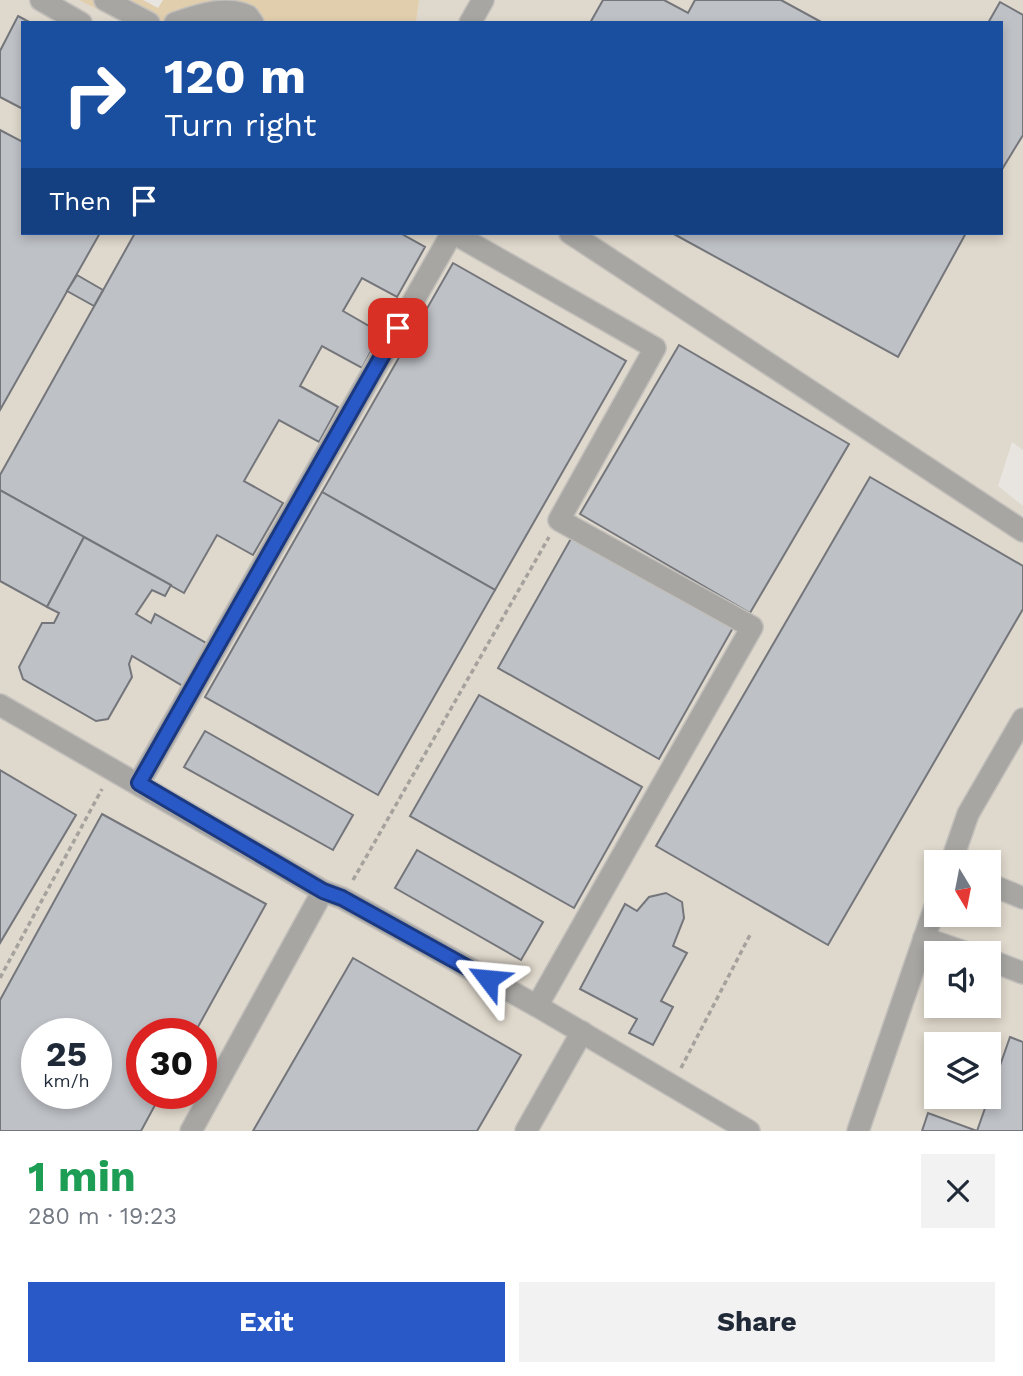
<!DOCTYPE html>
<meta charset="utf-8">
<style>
:root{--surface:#fff;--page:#f2f2f3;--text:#1f2937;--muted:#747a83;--accent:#2958c7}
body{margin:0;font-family:"Work Sans",sans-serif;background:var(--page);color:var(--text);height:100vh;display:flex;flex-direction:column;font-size:26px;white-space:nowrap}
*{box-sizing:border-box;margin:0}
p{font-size:23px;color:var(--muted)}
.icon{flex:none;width:38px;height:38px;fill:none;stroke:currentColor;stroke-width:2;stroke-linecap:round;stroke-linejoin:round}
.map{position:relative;height:1131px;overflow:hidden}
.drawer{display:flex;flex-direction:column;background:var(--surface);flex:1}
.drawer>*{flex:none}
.banner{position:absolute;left:21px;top:21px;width:982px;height:214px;border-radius:0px;box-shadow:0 4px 10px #0003;background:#1a4fa0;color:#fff;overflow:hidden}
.needle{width:46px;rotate:170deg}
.tools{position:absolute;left:924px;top:850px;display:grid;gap:14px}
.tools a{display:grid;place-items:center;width:77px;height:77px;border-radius:0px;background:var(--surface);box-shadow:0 4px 10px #0003;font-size:35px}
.speed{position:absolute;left:21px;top:1018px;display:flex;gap:14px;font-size:35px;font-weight:700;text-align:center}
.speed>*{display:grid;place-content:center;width:91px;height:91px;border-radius:50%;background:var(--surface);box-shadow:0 4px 10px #0003;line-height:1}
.speed small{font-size:18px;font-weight:400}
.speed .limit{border:10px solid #d22;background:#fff;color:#111}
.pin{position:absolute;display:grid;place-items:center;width:60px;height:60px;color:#fff;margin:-30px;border-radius:14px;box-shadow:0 4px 10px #0006}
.me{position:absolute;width:77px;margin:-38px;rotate:299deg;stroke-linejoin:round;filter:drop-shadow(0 0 5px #0008)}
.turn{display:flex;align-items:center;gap:24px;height:147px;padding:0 28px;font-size:32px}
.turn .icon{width:91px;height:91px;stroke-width:2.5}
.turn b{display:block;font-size:49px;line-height:60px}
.then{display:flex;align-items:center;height:66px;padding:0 28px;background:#0003;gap:14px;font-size:26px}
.round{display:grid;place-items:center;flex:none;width:74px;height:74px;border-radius:0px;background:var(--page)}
.overview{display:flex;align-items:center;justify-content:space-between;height:119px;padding:0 28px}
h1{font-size:42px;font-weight:700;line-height:52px;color:#1e9e55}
.button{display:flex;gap:14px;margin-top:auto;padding:14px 28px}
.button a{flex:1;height:80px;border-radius:0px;background:var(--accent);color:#fff;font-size:28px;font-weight:700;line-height:80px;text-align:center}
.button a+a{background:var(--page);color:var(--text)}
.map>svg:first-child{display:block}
.built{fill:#dfd8cc;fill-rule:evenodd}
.green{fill:#e1cead}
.building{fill:#bec1c6;stroke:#74767b;stroke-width:2;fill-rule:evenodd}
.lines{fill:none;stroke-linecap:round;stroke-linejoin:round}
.minor-casing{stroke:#c2bfbb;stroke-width:24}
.path{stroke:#a5a29e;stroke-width:3.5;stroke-dasharray:5 3.5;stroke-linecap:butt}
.minor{stroke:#a7a6a3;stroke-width:21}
.route-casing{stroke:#1b3981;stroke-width:18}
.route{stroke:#2958c7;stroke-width:12}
</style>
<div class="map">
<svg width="1023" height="1131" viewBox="0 0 1023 1131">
<rect width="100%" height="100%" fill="#e8e4df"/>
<path class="built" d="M0,0H79L124,23H23V233H1001V23H416L419,0H1023V450L1012,442L998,486L1023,506V1131H0ZM936,863H989V915H936ZM936,954H989V1006H936ZM37,1034H96V1094H37ZM142,1034H201V1094H142ZM936,1045H989V1097H936Z"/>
<polygon class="green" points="79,0 143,0 158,8 163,0 419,0 416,23 124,23"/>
<g class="building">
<polygon points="603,0 664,0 688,13 695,0 781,0 823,23 590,23"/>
<polygon points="1000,2 1023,15 1023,135 1001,171 1001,23 988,23"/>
<polygon points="18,16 31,23 23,23 23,109 0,97 0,51"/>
<polygon points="0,130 23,142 23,233 100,233 0,410"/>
<polygon points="135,233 400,233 425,247 397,297 362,278 343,311 381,333 362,368 322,346 300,386 338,407 319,442 279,420 244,481 283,503 253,555 217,535 184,593 0,490 0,475"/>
<polygon points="672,233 966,233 898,357"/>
<polygon points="453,263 626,361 495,590 322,492"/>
<polygon points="77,275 103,290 94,306 67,291"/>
<polygon points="679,345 849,444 750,613 580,514"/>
<polygon points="870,477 1023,566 1023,609 828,945 656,846"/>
<polygon points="0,490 84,537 47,607 0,581"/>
<polygon points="322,492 495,590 378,795 205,697"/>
<polygon points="573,535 734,626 659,759 498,668"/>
<polygon points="84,537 171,585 165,596 152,590 136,614 151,623 155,614 206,643 183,686 132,656 129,664 132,677 108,719 96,721 23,679 19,667 42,623 54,623 59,613 47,607"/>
<polygon points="479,695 642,787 574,908 410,816"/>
<polygon points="205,731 353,815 333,850 184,767"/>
<polygon points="0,770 76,815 0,943"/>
<path d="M102,814L266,904L194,1034H142V1094H161L141,1131H0V1000ZM37,1034H96V1094H37Z"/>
<polygon points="417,850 543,922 521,960 395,888"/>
<polygon points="666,893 682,902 684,918 673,946 687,953 661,1001 673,1007 653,1045 629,1033 637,1019 580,989 625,904 637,911 649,897"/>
<polygon points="353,958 521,1055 477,1131 253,1131"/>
<polygon points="1010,1037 1023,1042 1023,1131 922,1131 928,1113 977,1131"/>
</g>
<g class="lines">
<g class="minor-casing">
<g id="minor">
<polyline points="41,0 81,23"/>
<polyline points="105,0 149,23"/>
<path d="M175,23C198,15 226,5 248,16L253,23"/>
<polyline points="470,23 483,0"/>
<polyline points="453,233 655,348 559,520 752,627 537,1006"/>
<polyline points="570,233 1023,531"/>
<polyline points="0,705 323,891 342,898 537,1006 749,1131"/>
<polyline points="139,783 452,233"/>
<polyline points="951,863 968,814 1023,719"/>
<polyline points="989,884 1023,898"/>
<polyline points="924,938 970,954"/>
<polyline points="989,960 1023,973"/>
<polyline points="191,1131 323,891"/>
<polyline points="526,1131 582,1032"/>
<polyline points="858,1131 936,904"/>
</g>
</g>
<g class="path">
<polyline points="353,880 549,537"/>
<polyline points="0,978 102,789"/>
<polyline points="681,1068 751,933"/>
</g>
<use href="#minor" class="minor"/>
</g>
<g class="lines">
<g class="route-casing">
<polyline id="route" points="398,328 139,783 323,891 342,898 488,979"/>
</g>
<use href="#route" class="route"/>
</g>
</svg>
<div class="tools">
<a><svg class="needle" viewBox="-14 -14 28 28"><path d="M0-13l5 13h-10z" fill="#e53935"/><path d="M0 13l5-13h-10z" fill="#747a83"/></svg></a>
<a><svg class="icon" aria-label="sound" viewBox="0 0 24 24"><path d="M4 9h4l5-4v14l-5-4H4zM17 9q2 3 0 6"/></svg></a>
<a><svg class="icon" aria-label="layers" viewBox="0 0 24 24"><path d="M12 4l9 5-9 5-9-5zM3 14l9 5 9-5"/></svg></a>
</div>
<div class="speed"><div>25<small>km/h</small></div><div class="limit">30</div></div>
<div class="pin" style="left:398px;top:328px;background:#d93025"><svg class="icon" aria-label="arrive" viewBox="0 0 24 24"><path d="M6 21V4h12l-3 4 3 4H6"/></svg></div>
<svg class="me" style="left:488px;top:979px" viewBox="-20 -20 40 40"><path d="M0-17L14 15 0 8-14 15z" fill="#2958c7" stroke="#fff" stroke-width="4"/></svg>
<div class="banner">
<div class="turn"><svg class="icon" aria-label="right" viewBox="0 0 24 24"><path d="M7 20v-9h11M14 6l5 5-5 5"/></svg><div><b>120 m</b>Turn right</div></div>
<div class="then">Then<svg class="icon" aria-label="arrive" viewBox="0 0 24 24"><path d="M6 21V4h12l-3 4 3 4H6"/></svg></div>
</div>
</div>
<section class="drawer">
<div class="overview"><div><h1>1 min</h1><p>280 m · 19:23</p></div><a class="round"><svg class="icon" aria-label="close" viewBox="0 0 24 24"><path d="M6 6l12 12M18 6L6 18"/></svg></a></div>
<div class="button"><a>Exit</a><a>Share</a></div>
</section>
